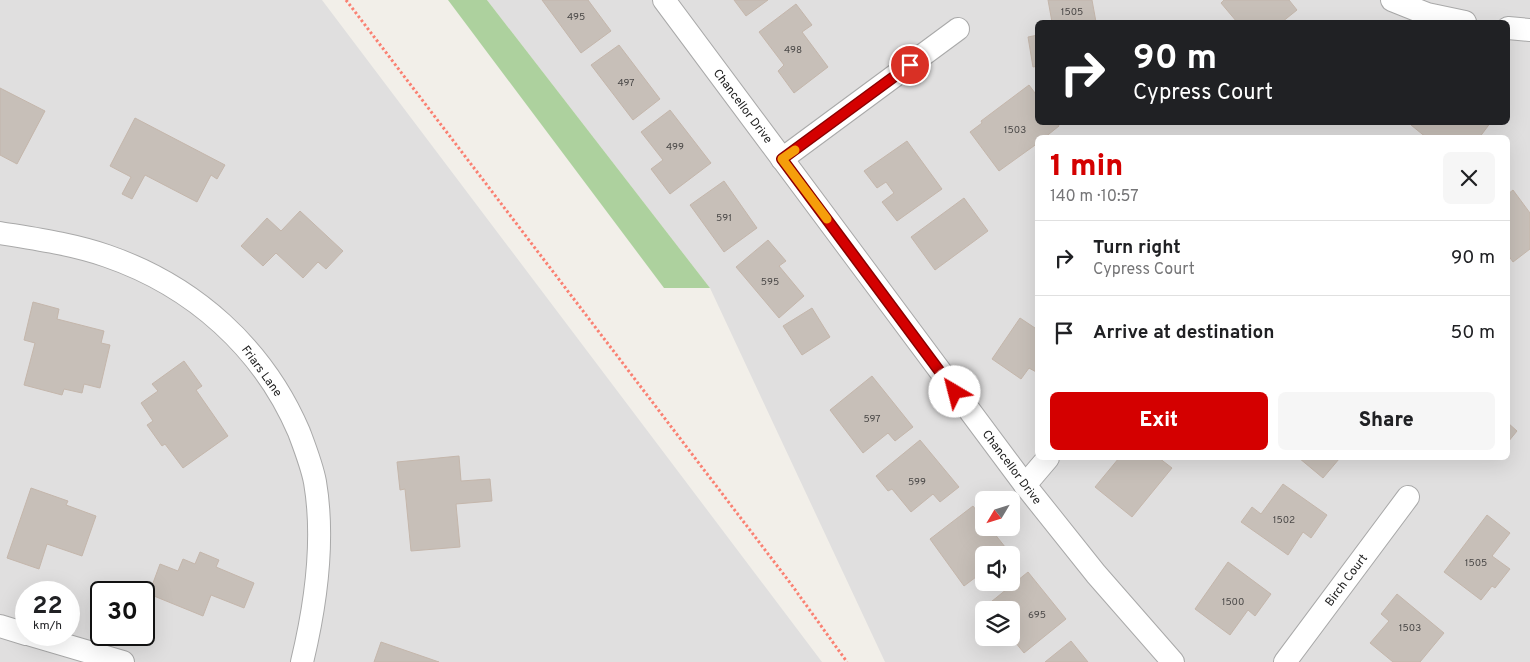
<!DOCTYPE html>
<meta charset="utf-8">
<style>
:root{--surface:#fff;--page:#f6f6f6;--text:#202124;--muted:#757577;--line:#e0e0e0;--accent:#d40000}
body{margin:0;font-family:Overpass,sans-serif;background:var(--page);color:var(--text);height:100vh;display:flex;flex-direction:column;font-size:19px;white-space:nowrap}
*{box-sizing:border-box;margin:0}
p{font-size:16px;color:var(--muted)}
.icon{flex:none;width:28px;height:28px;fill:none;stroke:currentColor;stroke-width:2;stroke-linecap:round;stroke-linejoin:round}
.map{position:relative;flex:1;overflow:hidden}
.panel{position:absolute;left:1035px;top:135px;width:475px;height:325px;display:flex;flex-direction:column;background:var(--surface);border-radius:8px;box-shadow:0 5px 20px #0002}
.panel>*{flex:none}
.guide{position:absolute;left:1035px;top:20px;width:475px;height:105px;border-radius:8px;box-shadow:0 5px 20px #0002;background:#202124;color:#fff;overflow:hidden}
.needle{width:32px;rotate:232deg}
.tools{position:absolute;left:975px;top:491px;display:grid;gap:10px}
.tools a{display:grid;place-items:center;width:45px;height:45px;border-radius:8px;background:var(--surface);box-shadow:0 5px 20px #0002;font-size:25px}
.speed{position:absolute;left:15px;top:581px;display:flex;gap:10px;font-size:25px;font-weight:700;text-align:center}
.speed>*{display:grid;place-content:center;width:65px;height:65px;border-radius:50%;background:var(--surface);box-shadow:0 5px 20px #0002;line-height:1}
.speed small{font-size:12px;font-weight:400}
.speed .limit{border:2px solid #111;border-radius:8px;background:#fff;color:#111}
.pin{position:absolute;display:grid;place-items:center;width:42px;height:42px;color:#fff;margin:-21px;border:2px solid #fff;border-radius:50%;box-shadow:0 1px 5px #0007}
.me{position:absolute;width:55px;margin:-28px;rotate:323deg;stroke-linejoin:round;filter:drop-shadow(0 0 4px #0008)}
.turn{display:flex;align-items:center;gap:18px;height:105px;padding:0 15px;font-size:22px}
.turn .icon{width:65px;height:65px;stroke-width:2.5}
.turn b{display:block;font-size:35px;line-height:42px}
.round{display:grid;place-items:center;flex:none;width:52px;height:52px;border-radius:8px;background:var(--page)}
.headline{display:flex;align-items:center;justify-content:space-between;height:85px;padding:0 15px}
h1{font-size:30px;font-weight:800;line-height:38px;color:var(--accent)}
.button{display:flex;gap:10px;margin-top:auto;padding:10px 15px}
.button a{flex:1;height:58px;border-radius:8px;background:var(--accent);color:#fff;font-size:20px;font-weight:800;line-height:58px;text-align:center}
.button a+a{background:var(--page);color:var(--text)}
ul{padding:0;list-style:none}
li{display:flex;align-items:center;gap:15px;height:75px;padding:0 15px;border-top:1px solid var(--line)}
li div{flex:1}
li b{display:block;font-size:19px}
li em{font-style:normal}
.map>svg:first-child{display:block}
.residential{fill:#e0dfdf;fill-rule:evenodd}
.forest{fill:#add19e}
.building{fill:#c7bfb8;stroke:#c4b6ab}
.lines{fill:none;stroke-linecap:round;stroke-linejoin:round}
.minor-casing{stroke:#a9a9a9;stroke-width:24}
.path{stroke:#fa8072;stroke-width:3;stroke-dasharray:2.5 2.5;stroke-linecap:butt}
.minor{stroke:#fff;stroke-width:22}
.route-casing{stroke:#8a0000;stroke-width:12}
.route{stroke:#d40000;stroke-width:9}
.slow{stroke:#f59e0b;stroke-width:9}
.labels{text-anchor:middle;stroke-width:4.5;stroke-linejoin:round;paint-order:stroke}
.number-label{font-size:10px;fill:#4b4948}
.street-label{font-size:12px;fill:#222;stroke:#fff}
</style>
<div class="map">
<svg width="1530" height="662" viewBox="0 0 1530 662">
<rect width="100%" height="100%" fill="#f2efe9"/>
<g class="residential">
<path d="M0,0H322L822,662H0ZM26,592H69V635H26ZM101,592H144V635H101Z"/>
<path d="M487,0H1530V662H885L710,288ZM1038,22H1508V122H1038ZM1038,138H1508V458H1038ZM984,500H1011V528H984ZM984,555H1011V582H984ZM984,610H1011V638H984Z"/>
</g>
<polygon class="forest" points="448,0 487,0 710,288 664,288"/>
<g class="building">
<polygon points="542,0 588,0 611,31 581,53"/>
<polygon points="734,0 768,0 746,16"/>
<polygon points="1048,0 1092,0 1096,22 1052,22"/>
<polygon points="1224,0 1289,0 1297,10 1282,22 1237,22 1221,3"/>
<polygon points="796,4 812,25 802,32 828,67 794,93 778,71 784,65 759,32"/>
<polygon points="1038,35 1038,66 1033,67 1028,37"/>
<polygon points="619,45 660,99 633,120 591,65"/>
<polygon points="1029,85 1038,97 1038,122 1057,122 1059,126 1044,138 1038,138 1038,143 999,171 970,132 982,123 981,121"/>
<polygon points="0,88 45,111 17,164 0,155"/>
<polygon points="670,110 711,163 670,194 651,169 663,160 641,132"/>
<polygon points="135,118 225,165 217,179 211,175 197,202 145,175 132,199 122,194 131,177 110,166"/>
<polygon points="1414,122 1491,122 1479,138 1427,138 1411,125"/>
<polygon points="907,141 942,189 897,221 882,202 894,193 886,182 877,188 864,171"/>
<polygon points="724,181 757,228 724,252 690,205"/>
<polygon points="1513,190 1530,213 1530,249 1513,262 1508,255 1508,194"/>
<polygon points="964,198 988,231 935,270 911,237"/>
<polygon points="300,211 343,251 326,269 318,262 303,278 276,253 263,266 241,246 267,218 281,231"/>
<polygon points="768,240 786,261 779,266 804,296 779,318 736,267"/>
<polygon points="33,302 59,309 57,319 104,331 101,343 110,345 100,388 84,384 82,393 64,389 62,395 24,385 35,343 24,340"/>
<polygon points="812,308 830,337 802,355 783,326"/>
<polygon points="1020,318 1038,330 1038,373 1029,368 1021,379 992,359"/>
<polygon points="184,361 202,386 196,390 228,436 183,468 165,444 162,446 147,425 153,421 141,403 158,391 152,384"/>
<polygon points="872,376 913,427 895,441 888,433 863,453 830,410"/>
<polygon points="1508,423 1517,431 1508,442"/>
<polygon points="920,440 959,487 940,502 933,494 911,512 892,489 888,491 876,476"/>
<polygon points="459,456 461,481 490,479 492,501 456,504 460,547 411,551 405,489 400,490 397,462"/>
<polygon points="1119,458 1159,458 1172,468 1132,517 1095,487"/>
<polygon points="1299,458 1337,458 1339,459 1323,478"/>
<polygon points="1283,484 1327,515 1311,538 1303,532 1288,555 1241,522 1252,507 1261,514"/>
<polygon points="31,488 68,501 66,505 96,516 82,556 47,544 39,569 7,558"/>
<polygon points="973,506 984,520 984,528 990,528 1009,552 1005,555 984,555 984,571 964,586 930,539"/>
<polygon points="1487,515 1510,533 1492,556 1510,569 1495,588 1492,586 1481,600 1444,572"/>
<polygon points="200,552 219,560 216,567 254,583 244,608 211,595 203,616 149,594 160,564 178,571 183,559 195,564"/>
<polygon points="1228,562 1271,594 1255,616 1248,610 1230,635 1195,609"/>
<polygon points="1028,572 1066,619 1024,653 1011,637 1011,610 989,610 986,606"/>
<polygon points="1397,594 1444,633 1420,662 1393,662 1370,643 1389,621 1381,614"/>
<polygon points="1071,641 1088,662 1045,662"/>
<polygon points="381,642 439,662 374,662"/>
</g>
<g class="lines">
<g class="minor-casing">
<g id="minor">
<polyline points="664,0 1025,485 1096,574 1173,662"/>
<polyline points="1392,0 1427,14 1465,22"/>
<polyline points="1508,28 1530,30"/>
<polyline points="782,159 958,29"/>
<path d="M0,233C36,239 72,244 107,256C194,286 263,348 299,432C305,448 312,466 315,482C325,541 316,604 302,662"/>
<polyline points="1025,485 1048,458"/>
<polyline points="0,626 26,634"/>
<polyline points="31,635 123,662"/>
<polyline points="1285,662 1408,497"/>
</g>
</g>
<polyline class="path" points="346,0 791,584 847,662"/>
<use href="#minor" class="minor"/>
</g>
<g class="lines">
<g class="route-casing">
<polyline id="route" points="910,65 782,159 955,392"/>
</g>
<use href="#route" class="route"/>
<polyline class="slow" points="795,150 782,159 827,219"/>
</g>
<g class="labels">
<g class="number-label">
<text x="1072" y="15">1505</text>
<text x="576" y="20">495</text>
<text x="793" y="53">498</text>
<text x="626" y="86">497</text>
<text x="1015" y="133">1503</text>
<text x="675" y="150">499</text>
<text x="724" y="221">591</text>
<text x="770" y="285">595</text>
<text x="872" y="422">597</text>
<text x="917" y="485">599</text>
<text x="1284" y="523">1502</text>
<text x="1476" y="566">1505</text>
<text x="1233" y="605">1500</text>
<text x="1037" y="618">695</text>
<text x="1410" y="631">1503</text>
</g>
<g class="street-label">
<text transform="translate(743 106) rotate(53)" y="4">Chancellor Drive</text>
<text transform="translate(262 371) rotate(54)" y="4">Friars Lane</text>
<text transform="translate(1012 467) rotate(53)" y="4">Chancellor Drive</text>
<text transform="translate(1346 580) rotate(-53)" y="4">Birch Court</text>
</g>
</g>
</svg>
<div class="tools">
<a><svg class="needle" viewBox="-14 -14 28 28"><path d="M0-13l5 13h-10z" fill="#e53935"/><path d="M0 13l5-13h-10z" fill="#757577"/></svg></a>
<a><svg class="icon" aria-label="sound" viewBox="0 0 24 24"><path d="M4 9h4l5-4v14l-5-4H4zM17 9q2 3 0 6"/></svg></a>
<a><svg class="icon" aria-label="layers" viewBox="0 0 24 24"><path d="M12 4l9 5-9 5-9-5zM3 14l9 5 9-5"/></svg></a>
</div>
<div class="speed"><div>22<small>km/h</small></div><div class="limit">30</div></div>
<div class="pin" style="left:910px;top:65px;background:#d93025"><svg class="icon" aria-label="arrive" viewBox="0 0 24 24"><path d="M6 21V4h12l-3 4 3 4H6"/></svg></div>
<svg class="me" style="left:955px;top:392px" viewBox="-20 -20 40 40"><circle r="19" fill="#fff"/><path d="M0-13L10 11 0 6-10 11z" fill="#d40000"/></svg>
<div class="guide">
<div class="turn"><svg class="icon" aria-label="right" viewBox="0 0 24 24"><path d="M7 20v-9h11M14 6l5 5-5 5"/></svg><div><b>90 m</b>Cypress Court</div></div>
</div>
<section class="panel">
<div class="headline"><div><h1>1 min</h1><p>140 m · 10:57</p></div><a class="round"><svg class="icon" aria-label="close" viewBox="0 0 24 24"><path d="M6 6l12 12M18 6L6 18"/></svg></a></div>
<ul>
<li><svg class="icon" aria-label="right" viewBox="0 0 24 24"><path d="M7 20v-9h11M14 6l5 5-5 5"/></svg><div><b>Turn right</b><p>Cypress Court</p></div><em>90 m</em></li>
<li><svg class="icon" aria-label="arrive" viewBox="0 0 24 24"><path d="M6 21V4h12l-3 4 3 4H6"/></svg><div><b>Arrive at destination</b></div><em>50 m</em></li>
</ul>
<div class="button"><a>Exit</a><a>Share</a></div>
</section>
</div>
